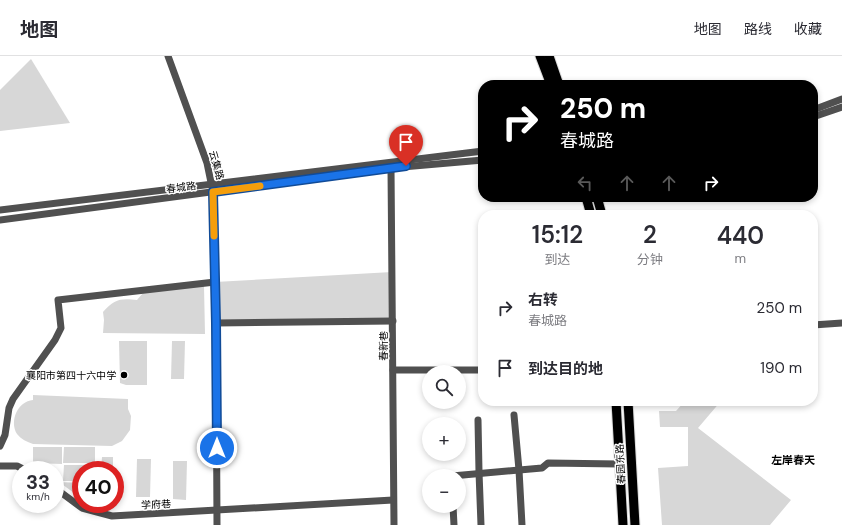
<!DOCTYPE html>
<html lang="zh">
<meta charset="utf-8">
<style>
:root{--surface:#fff;--page:#f7f7f7;--text:#2b2b33;--muted:#7c7c81;--line:#e1e1e2}
body{margin:0;font-family:"DM Sans","Noto Sans SC",sans-serif;background:var(--page);color:var(--text);height:100vh;display:flex;flex-direction:column;font-size:15px;white-space:nowrap}
*{box-sizing:border-box;margin:0}
p{font-size:13px;color:var(--muted)}
.icon{flex:none;width:22px;height:22px;fill:none;stroke:currentColor;stroke-width:2;stroke-linecap:round;stroke-linejoin:round}
.map{position:relative;flex:1;overflow:hidden}
.side{position:absolute;left:478px;top:154px;width:340px;height:196px;display:flex;flex-direction:column;background:var(--surface);border-radius:16px;box-shadow:0 2px 6px #0003}
.side>*{flex:none}
.banner{position:absolute;left:478px;top:24px;width:340px;height:122px;border-radius:16px;box-shadow:0 2px 6px #0003;background:#000;color:#fff;overflow:hidden}
.fabs{position:absolute;left:422px;top:309px;display:grid;gap:8px}
.fabs a{display:grid;place-items:center;width:44px;height:44px;border-radius:50%;background:var(--surface);box-shadow:0 2px 6px #0003;font-size:20px}
.speed{position:absolute;left:12px;top:405px;display:flex;gap:8px;font-size:20px;font-weight:700;text-align:center}
.speed>*{display:grid;place-content:center;width:52px;height:52px;border-radius:50%;background:var(--surface);box-shadow:0 2px 6px #0003;line-height:1}
.speed small{font-size:10px;font-weight:400}
.speed .limit{border:6px solid #d22;background:#fff;color:#111}
.pin{position:absolute;display:grid;place-items:center;width:34px;height:34px;color:#fff;margin:-41px -17px;border-radius:50% 50% 50% 0;rotate:-45deg;box-shadow:0 0 4px #0007}
.pin .icon{rotate:45deg}
.me{position:absolute;width:44px;margin:-22px;rotate:0deg;stroke-linejoin:round;filter:drop-shadow(0 0 3px #0008)}
.turn{display:flex;align-items:center;gap:14px;height:84px;padding:0 16px;font-size:18px}
.turn .icon{width:52px;height:52px;stroke-width:2.5}
.turn b{display:block;font-size:28px;line-height:34px}
.lanes{display:flex;align-items:center;height:38px;padding:0 16px;background:#0003;justify-content:center;gap:20px;direction:ltr}
.lanes .off{opacity:.35}
.eta{display:flex;justify-content:space-evenly;align-items:center;height:68px;text-align:center}
.eta b{font-size:24px;font-weight:600;line-height:28px}
ul{padding:0;list-style:none}
li{display:flex;align-items:center;gap:12px;height:60px;padding:0 16px}
li div{flex:1}
li b{display:block;font-size:15px}
li em{font-style:normal}
header{display:flex;align-items:center;gap:24px;box-sizing:border-box;height:56px;padding:0 20px;background:var(--surface);border-bottom:1px solid var(--line)}
header strong{font-size:19px}
nav{display:flex;gap:22px;margin-inline-start:auto;font-size:14px}
.map>svg:first-child{display:block}
.green{fill:#d7d7d7}
.lines{fill:none;stroke-linecap:round;stroke-linejoin:round}
.major-casing{stroke:#dbdbdb;stroke-width:11}
.minor{stroke:#505050;stroke-width:7}
.major{stroke:#000;stroke-width:9}
.route-casing{stroke:#114b97;stroke-width:10}
.route{stroke:#1a73e8;stroke-width:7}
.slow{stroke:#f59e0b;stroke-width:7}
.poi-dot{fill:#000;stroke:#fff;stroke-width:1.5}
.labels{text-anchor:middle;stroke-width:3;stroke-linejoin:round;paint-order:stroke}
.street-label{font-size:10px;fill:#000;stroke:#fff}
.poi-label{font-size:10px;fill:#000;stroke:#fff;text-anchor:end}
.neighbourhood-label{font-size:11px;font-weight:bold;fill:#000;stroke:#fff}
</style>
<header>
<strong>地图</strong>
<nav><a>地图</a><a>路线</a><a>收藏</a></nav>
</header>
<div class="map">
<svg width="842" height="469" viewBox="0 0 842 469">
<rect width="100%" height="100%" fill="#fff"/>
<g class="green">
<polygon points="31,3 70,67 0,75 0,34"/>
<polygon points="392,216 393,265 216,267 215,226"/>
<path d="M204,230L205,278L103,277L104,264L103,256C114,243 121,242 137,244L143,237Z"/>
<polygon points="119,285 147,285 147,329 126,329 120,327"/>
<polygon points="172,285 185,285 184,323 171,323"/>
<path d="M33,339L128,343V353L131,360L130,374L122,385L112,390L33,388C27,386 21,383 17,378C9,365 18,345 33,344Z"/>
<polygon points="685,345 721,345 698,372 791,444 770,469 662,469 658,412 688,410 688,371 660,371 659,355 676,355"/>
<polygon points="33,391 62,391 62,408 33,407"/>
<polygon points="64,391 95,391 95,407 63,407"/>
<polygon points="102,401 113,401 113,414 101,414"/>
<polygon points="137,403 151,403 150,441 136,441"/>
<polygon points="173,405 187,405 186,444 173,443"/>
<polygon points="64,409 95,409 95,414 81,414 81,425 63,425"/>
<polygon points="59,426 81,427 81,442"/>
</g>
<g class="lines">
<g class="major-casing">
<g id="major">
<polyline points="540,0 551,29"/>
<polyline points="549,0 559,29"/>
<polyline points="586,141 591,159"/>
<polyline points="597,141 602,159"/>
<polyline points="616,345 623,469"/>
<polyline points="628,345 635,469"/>
</g>
</g>
<g class="minor">
<polyline points="168,0 207,107 213,136 216,267 217,469"/>
<polyline points="813,54 842,43"/>
<polyline points="813,61 842,51"/>
<polyline points="391,112 394,469"/>
<polyline points="0,154 483,95"/>
<polyline points="0,164 391,112 483,104"/>
<polyline points="216,267 393,265"/>
<polyline points="813,269 842,267"/>
<polyline points="393,314 483,314"/>
<polyline points="514,359 519,414 522,469"/>
<polyline points="478,364 479,416 481,469"/>
<polyline points="0,390 5,379 9,352 13,343 55,284 61,272 58,244 215,226"/>
<polyline points="0,410 17,410 25,414"/>
<polyline points="452,420 542,412 548,407 619,408"/>
<polyline points="55,432 82,452 112,460 393,444"/>
<polyline points="453,450 454,469"/>
</g>
<use href="#major" class="major"/>
</g>
<g class="lines">
<g class="route-casing">
<polyline id="route" points="217,392 216,267 213,136 406,110"/>
</g>
<use href="#route" class="route"/>
<polyline class="slow" points="214,180 213,136 260,130"/>
</g>
<circle class="poi-dot" cx="124" cy="319" r="4"/>
<g class="labels">
<g class="street-label">
<text transform="translate(217 109) rotate(74)" y="4">云集路</text>
<text transform="translate(181 131) rotate(-7)" y="4">春城路</text>
<text transform="translate(383 290) rotate(-90)" y="4">春新巷</text>
<text transform="translate(620 408) rotate(-93)" y="4">春园东路</text>
<text transform="translate(156 448) rotate(-3)" y="4">学府巷</text>
</g>
<g class="poi-label">
<text x="116" y="323">襄阳市第四十六中学</text>
</g>
<g class="neighbourhood-label">
<text x="793" y="408">左岸春天</text>
</g>
</g>
</svg>
<div class="fabs">
<a><svg class="icon" aria-label="search" viewBox="0 0 24 24"><circle cx="10" cy="10" r="6"/><path d="M15 15l6 6"/></svg></a>
<a>+</a>
<a>−</a>
</div>
<div class="speed"><div>33<small>km/h</small></div><div class="limit">40</div></div>
<div class="pin" style="left:406px;top:110px;background:#d93025"><svg class="icon" aria-label="arrive" viewBox="0 0 24 24"><path d="M6 21V4h12l-3 4 3 4H6"/></svg></div>
<svg class="me" style="left:217px;top:392px" viewBox="-20 -20 40 40"><circle r="17" fill="#1a73e8" stroke="#fff" stroke-width="3"/><path d="M0-11L8 9 0 5-8 9z" fill="#fff"/></svg>
<div class="banner">
<div class="turn"><svg class="icon" aria-label="right" viewBox="0 0 24 24"><path d="M7 20v-9h11M14 6l5 5-5 5"/></svg><div><b>250 m</b>春城路</div></div>
<div class="lanes"><svg class="icon off" aria-label="left" viewBox="0 0 24 24"><path d="M17 20v-9H6M10 6l-5 5 5 5"/></svg><svg class="icon off" aria-label="ahead" viewBox="0 0 24 24"><path d="M12 20V5M6 11l6-6 6 6"/></svg><svg class="icon off" aria-label="ahead" viewBox="0 0 24 24"><path d="M12 20V5M6 11l6-6 6 6"/></svg><svg class="icon" aria-label="right" viewBox="0 0 24 24"><path d="M7 20v-9h11M14 6l5 5-5 5"/></svg></div>
</div>
<section class="side">
<div class="eta">
<div><b>15:12</b><p>到达</p></div>
<div><b>2</b><p>分钟</p></div>
<div><b>440</b><p>m</p></div>
</div>
<ul>
<li><svg class="icon" aria-label="right" viewBox="0 0 24 24"><path d="M7 20v-9h11M14 6l5 5-5 5"/></svg><div><b>右转</b><p>春城路</p></div><em>250 m</em></li>
<li><svg class="icon" aria-label="arrive" viewBox="0 0 24 24"><path d="M6 21V4h12l-3 4 3 4H6"/></svg><div><b>到达目的地</b></div><em>190 m</em></li>
</ul>
</section>
</div>
